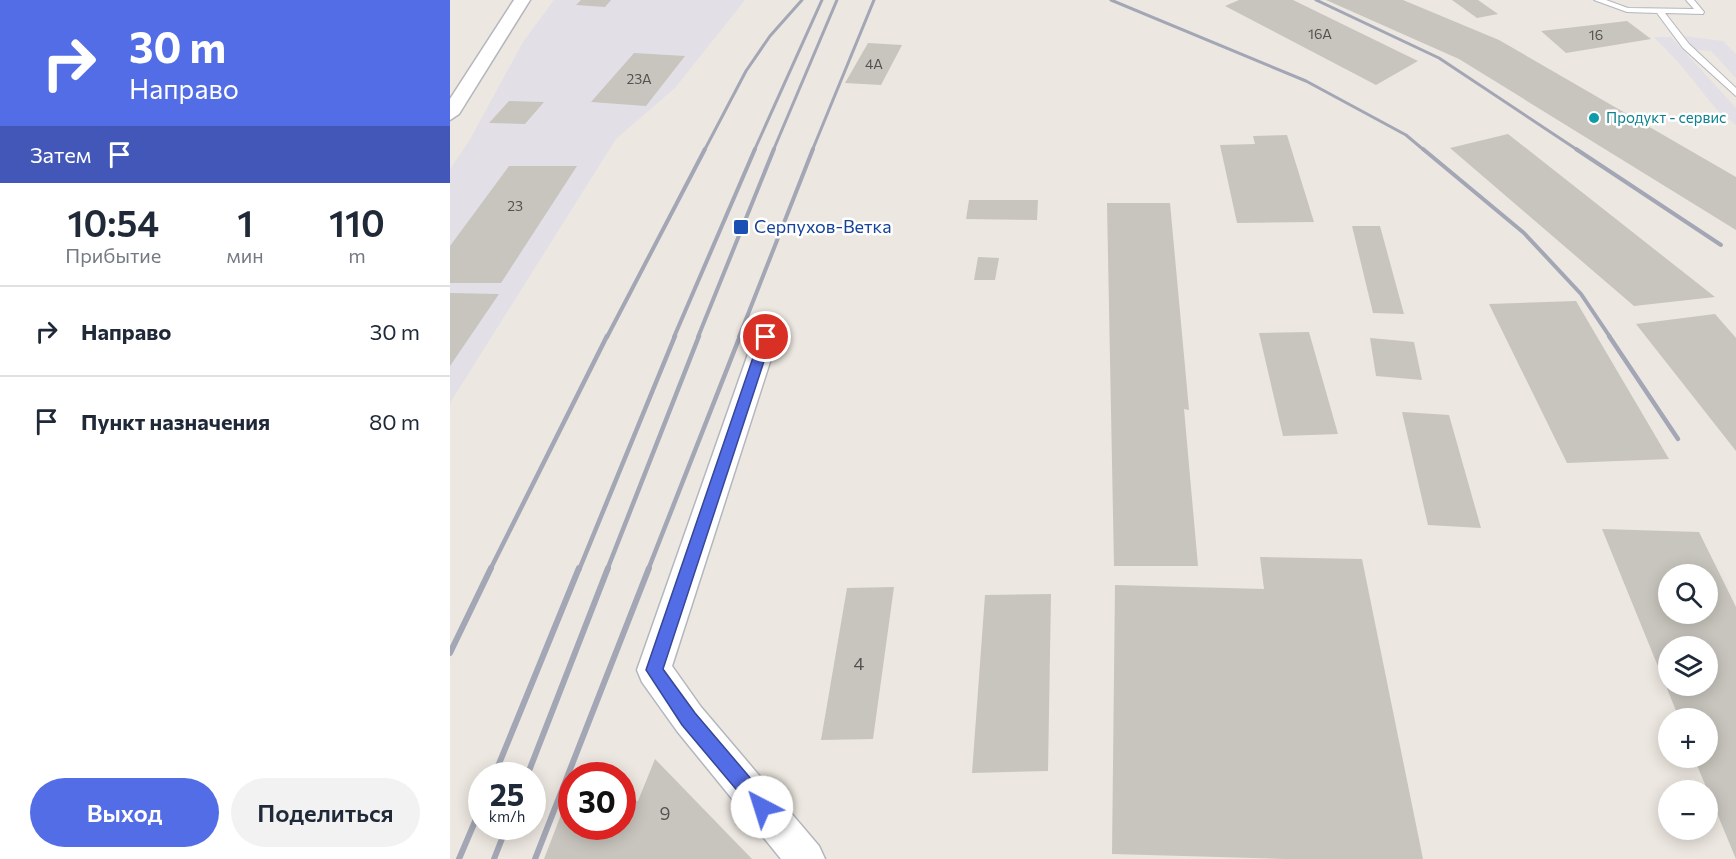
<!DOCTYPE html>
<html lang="ru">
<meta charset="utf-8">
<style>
:root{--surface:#fff;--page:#f2f2f3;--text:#1f2937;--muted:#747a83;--line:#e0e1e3;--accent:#536de6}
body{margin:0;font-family:Commissioner,sans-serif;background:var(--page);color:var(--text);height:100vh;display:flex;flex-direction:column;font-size:22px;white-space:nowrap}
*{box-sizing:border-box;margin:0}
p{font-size:20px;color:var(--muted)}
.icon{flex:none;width:33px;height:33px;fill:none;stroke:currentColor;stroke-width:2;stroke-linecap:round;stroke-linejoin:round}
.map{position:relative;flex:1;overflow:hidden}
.side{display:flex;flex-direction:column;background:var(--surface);width:450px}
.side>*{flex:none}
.hud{background:#536de6;color:#fff;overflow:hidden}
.fabs{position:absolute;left:1208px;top:564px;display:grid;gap:12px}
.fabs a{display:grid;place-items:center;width:60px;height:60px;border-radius:50%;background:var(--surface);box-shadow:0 3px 15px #0003;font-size:30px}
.speed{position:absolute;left:18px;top:762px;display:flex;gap:12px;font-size:30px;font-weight:700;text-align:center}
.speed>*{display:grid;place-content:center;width:78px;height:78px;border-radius:50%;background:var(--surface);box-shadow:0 3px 15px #0003;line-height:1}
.speed small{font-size:15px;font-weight:400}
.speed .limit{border:9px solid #d22;background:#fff;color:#111}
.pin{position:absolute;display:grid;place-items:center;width:51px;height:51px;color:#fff;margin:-26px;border:3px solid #fff;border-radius:50%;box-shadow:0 2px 6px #0007}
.me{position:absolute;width:66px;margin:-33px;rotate:320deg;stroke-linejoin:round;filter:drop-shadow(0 0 4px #0008)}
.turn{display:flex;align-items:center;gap:21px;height:126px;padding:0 30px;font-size:27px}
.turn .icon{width:78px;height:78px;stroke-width:2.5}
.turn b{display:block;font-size:42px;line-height:51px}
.then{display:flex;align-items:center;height:57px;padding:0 30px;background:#0003;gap:12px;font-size:22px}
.eta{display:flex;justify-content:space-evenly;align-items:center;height:102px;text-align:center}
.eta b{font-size:36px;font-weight:600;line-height:42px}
.button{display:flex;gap:12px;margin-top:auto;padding:12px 30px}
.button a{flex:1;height:69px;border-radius:36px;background:var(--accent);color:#fff;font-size:24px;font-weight:600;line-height:69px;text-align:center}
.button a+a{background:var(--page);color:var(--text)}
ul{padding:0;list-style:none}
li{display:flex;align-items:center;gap:18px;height:90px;padding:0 30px;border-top:2px solid var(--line)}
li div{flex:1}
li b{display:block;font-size:22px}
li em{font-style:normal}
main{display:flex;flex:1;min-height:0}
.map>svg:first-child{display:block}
.industrial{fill:#e2e0e6}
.building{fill:#c8c5be;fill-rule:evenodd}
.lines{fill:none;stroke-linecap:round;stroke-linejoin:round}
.service-casing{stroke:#b4b6be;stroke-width:2}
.minor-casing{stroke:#b4b6be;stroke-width:3}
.service{fill:#fff;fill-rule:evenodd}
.minor{fill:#fff;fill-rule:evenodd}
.rail-far3{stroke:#a3a6b4;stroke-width:3}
.rail-far2{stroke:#a3a6b4;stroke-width:4}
.rail-far1{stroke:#a3a6b4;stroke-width:4.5}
.rail{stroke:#a3a6b4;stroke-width:6}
.route{fill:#536de6;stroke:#364796;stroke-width:1.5}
.culture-dot{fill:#0f9aa8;stroke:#fff;stroke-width:2}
.transit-dot{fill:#1a4fb4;stroke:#fff;stroke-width:2}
.labels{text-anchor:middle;stroke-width:5;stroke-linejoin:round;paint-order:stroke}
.far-number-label{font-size:14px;fill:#535250}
.far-culture-label{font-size:15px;fill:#0d838f;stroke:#fff;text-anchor:start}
.transit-label{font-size:18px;fill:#164399;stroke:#fff;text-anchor:start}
.near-number-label{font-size:18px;fill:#535250}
</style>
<main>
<section class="side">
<div class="hud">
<div class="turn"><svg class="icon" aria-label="right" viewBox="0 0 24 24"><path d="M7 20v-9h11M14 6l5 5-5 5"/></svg><div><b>30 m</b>Направо</div></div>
<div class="then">Затем<svg class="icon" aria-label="arrive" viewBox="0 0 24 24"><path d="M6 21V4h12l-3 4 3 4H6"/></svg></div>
</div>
<div class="eta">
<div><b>10:54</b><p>Прибытие</p></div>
<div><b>1</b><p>мин</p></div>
<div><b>110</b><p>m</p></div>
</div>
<ul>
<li><svg class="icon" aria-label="right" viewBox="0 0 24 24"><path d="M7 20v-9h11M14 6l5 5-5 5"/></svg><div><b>Направо</b></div><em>30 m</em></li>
<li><svg class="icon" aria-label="arrive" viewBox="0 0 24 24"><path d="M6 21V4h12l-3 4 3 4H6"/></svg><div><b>Пункт назначения</b></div><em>80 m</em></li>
</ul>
<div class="button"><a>Выход</a><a>Поделиться</a></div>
</section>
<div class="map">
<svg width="1286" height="859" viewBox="0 0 1286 859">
<rect width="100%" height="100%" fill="#ece7e0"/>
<g class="industrial">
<polygon points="104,0 295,0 225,88 166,139 0,403 0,169 19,141 73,42"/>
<polygon points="1234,36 1273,41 1286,54 1286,78 1261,51 1246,50"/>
<polygon points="1204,37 1221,37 1286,108 1286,125 1267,110 1229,63"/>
</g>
<g class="building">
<polygon points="131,0 161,0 155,7 126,5"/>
<polygon points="789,0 843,0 968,61 926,85 775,6"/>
<polygon points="876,0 953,0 1049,40 1286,177 1286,230 1009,59"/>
<polygon points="1002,0 1028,0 1048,14 1027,18"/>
<polygon points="1177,21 1201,39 1116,53 1091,31"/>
<polygon points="418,43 452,45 431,85 395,83"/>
<polygon points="184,53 235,56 196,106 141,102"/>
<polygon points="59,101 94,102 75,124 39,123"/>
<polygon points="1058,134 1265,297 1184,306 1000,148"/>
<polygon points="837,135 864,222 787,223 770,145 805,144 803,136"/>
<polygon points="59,166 127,166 51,283 0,283 0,246"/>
<polygon points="519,200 588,200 587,220 516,219"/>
<polygon points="657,203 720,203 739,410 734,409 748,566 664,566"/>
<polygon points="902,226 930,226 954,314 923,313"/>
<polygon points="528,257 549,258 545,280 524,280"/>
<polygon points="0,293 49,294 0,366"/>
<polygon points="1126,301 1219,459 1117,463 1039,304"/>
<polygon points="1265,314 1286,338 1286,451 1186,324"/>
<polygon points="859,332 888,434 833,436 809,333"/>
<polygon points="920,338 964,342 972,380 926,376"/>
<polygon points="952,412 999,415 1031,528 978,525"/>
<path d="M1152,529L1249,532L1286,607V859L1244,758H1257V718H1229ZM1218,574H1257V614H1218ZM1218,646H1257V686H1218Z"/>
<polygon points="810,557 912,559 973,859 835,859 662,854 665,585 814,589"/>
<polygon points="444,587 423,739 371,740 397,588"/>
<polygon points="601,594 598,771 522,773 535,595"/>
<polygon points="205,759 302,859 94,859 117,799 122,799 122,826 172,826 172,800 188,801"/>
</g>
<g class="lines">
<g class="service-casing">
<polygon id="service" points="1144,0 1156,0 1178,8 1244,9 1236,0 1244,0 1254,12 1253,14 1215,13 1239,44 1286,88 1286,96 1233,48 1207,13 1177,12"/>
</g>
<g class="minor-casing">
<g id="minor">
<polygon points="64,0 80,0 9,114 0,120 0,99"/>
<polygon points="316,328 325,330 328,337 222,666 251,707 369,846 375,859 331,859 227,731 192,682 187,670 304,337 307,330"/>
</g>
</g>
<use href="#service" class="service"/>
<use href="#minor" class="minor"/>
<g class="rail-far3">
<polyline points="661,0 856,81 956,135 975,151"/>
<polyline points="866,0 989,58 1129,151"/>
<polyline points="254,151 296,71 320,36 352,0"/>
<polyline points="304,151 372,0"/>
<polyline points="323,151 387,0"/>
<polyline points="362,151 424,0"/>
</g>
<g class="rail-far2">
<polyline points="973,149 1074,233 1131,294 1160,337"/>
<polyline points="1126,149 1271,245"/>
<polyline points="157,337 255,149"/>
<polyline points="224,337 305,149"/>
<polyline points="248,337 324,149"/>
<polyline points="289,337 363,149"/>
</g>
<g class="rail-far1">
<polyline points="1159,336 1228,439"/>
<polyline points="40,570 157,336"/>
<polyline points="129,570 225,336"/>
<polyline points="157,570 249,336"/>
<polyline points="198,570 290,336"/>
</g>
<g class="rail">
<polyline points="0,653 41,568"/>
<polyline points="44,776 129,568"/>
<polyline points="77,776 158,568"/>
<polyline points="9,859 32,805"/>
<polyline points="44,859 57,826"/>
<polyline points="85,859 199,568"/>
</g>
</g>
<polygon class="route" points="316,333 322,337 213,669 245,713 319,800 321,807 319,813 312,816 306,813 232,725 196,670 310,337"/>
<circle class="culture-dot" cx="1144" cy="118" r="6"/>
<rect class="transit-dot" x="283" y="219" width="16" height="16" rx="3"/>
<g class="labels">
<g class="far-number-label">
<text x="870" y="39">16А</text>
<text x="1146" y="40">16</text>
<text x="424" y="69">4А</text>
<text x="189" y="84">23А</text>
<text x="65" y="211">23</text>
</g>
<g class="far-culture-label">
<text x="1156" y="123">Продукт - сервис</text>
</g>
<g class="transit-label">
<text x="304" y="233">Серпухов-Ветка</text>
</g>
<g class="near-number-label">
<text x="409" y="670">4</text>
<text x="215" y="820">9</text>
</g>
</g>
</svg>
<div class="fabs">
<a><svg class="icon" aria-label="search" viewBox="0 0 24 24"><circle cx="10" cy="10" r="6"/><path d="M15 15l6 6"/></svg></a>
<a><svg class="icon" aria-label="layers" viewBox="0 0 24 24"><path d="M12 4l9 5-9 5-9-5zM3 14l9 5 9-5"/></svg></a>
<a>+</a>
<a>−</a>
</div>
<div class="speed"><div>25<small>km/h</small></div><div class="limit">30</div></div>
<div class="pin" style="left:316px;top:337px;background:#d93025"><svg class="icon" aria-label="arrive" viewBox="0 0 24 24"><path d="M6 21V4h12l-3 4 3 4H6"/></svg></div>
<svg class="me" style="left:312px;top:807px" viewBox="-20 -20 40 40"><circle r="19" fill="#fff"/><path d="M0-13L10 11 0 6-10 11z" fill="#536de6"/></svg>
</div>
</main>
